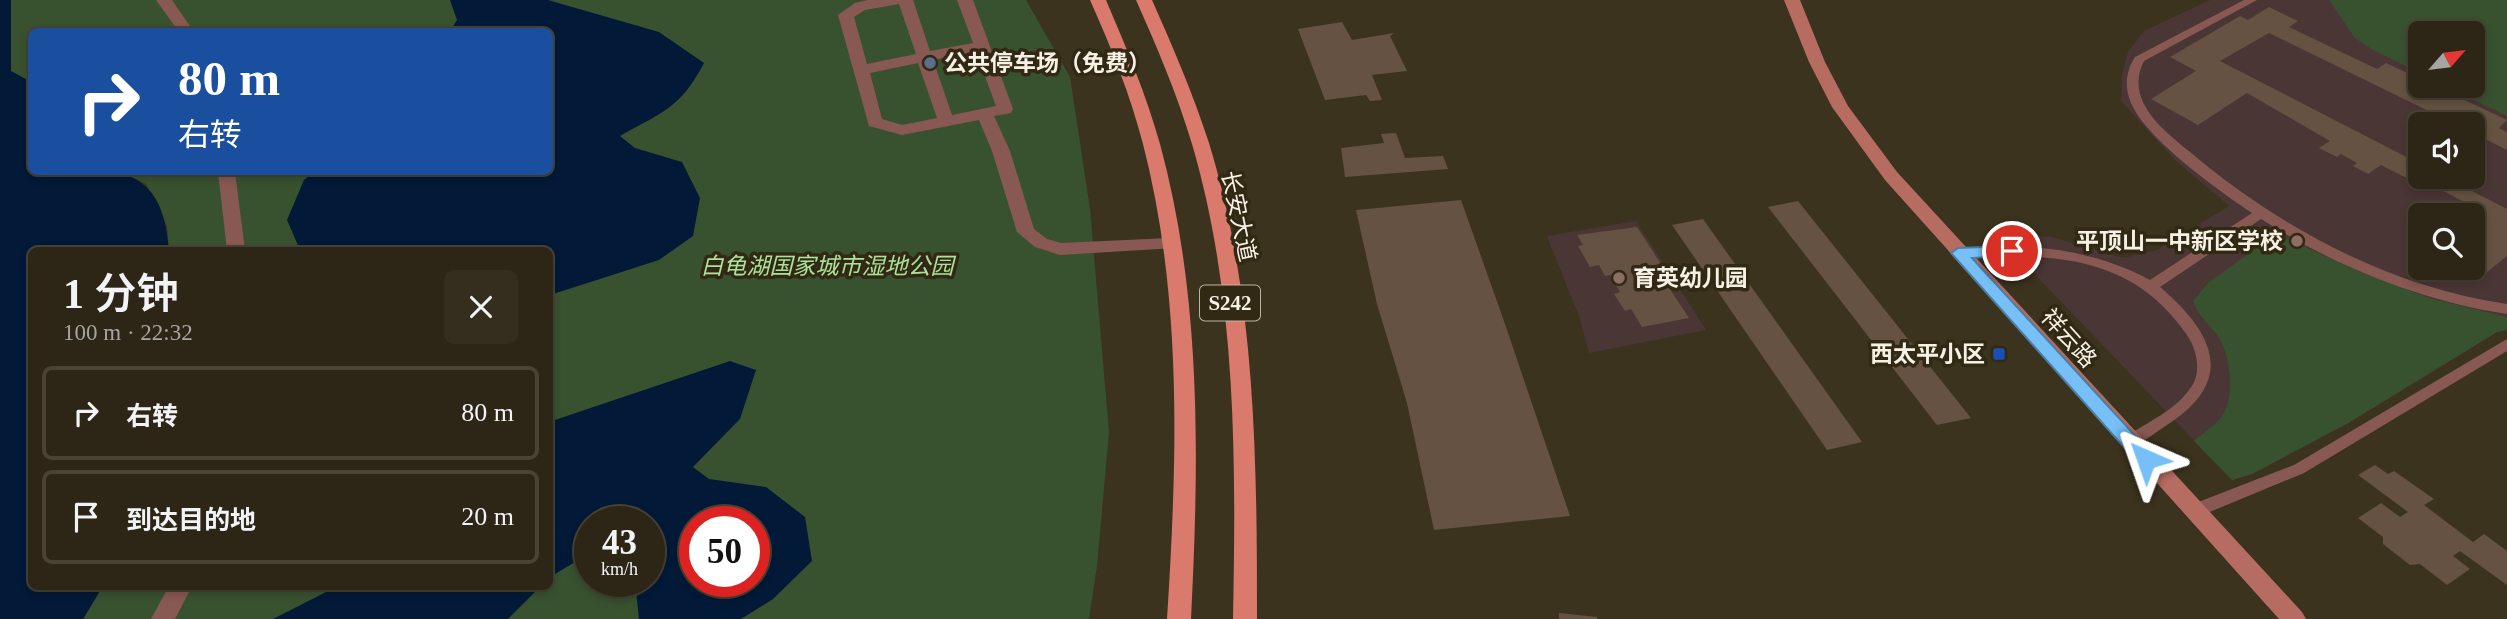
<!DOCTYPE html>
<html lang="zh">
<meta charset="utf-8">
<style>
:root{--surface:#2d2616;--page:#352e1f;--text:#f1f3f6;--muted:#a7a5a1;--line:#484335}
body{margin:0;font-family:"Times New Roman","Noto Sans SC",serif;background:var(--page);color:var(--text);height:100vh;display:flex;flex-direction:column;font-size:26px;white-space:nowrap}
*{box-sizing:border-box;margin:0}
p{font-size:23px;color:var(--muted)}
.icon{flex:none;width:38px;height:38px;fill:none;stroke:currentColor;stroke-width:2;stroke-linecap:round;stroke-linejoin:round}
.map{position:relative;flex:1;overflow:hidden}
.side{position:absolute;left:28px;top:247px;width:525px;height:343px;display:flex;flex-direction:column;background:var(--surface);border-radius:10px;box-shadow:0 4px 10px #0003,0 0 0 2px var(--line)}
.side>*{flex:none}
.guide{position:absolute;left:28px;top:28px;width:525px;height:147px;border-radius:10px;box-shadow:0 4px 10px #0003,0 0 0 2px var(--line);background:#1a4fa0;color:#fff;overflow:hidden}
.needle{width:46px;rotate:62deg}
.tools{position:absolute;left:2408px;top:21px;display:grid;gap:14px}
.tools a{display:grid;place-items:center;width:77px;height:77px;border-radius:10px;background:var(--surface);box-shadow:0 4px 10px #0003,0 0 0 2px var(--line);font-size:35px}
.speed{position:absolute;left:574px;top:506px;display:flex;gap:14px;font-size:35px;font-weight:700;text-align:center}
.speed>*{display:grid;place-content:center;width:91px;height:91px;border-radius:50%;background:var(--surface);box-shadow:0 4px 10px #0003,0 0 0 2px var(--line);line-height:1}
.speed small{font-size:18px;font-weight:400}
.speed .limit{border:10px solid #d22;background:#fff;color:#111}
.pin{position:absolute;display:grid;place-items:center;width:60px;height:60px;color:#fff;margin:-30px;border:4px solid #fff;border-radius:50%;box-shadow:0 2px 7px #0007}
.me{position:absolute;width:77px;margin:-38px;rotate:317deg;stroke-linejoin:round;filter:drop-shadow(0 0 5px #0008)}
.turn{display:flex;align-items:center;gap:24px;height:147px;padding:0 35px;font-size:32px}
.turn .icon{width:91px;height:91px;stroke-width:2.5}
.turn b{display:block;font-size:49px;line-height:60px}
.round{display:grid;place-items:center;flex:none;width:74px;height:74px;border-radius:10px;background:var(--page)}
.summary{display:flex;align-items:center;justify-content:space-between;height:119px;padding:0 35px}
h1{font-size:42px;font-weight:600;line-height:52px}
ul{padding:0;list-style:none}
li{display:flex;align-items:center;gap:21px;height:94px;margin:0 14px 10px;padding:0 21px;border:4px solid var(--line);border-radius:10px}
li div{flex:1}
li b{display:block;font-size:26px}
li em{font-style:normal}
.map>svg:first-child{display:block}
.education{fill:#4a3634;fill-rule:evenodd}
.green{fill:#385230;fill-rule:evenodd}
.water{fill:#021a38;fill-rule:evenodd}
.building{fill:#655242}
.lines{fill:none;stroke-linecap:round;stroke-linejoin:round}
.service{fill:#885952;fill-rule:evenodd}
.minor{fill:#885952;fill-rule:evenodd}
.secondary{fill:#b66c61;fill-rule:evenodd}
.primary{fill:#da7a6c;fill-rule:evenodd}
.route{fill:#76c0f7;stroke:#4d7da1;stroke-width:2}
.service-dot{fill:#5c6f8a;stroke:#322914;stroke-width:2.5}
.education-dot{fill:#8d6e63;stroke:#322914;stroke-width:2.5}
.transit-dot{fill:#1a4fb4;stroke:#322914;stroke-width:2.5}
.labels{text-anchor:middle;stroke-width:7;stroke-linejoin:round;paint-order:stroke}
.shield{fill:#322914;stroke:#bcb5a6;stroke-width:2}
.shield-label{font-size:21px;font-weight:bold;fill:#f7f1e5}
.poi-label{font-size:23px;font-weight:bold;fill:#f7f1e5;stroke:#322914;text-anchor:start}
.street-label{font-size:23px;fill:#f7f1e5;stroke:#322914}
.park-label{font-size:23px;font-style:italic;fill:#aae299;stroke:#322914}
</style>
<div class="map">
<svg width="2507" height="619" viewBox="0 0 2507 619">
<rect width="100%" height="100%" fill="#3c331e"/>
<g class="education">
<path d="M2210,0H2507V330L2497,332L2350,422L2252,474L2232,480L1995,233L2052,237L2123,258L2157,250L2229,206L2175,160L2121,101L2122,74L2128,52L2144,31ZM2420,33H2473V86H2420ZM2420,124H2473V177H2420ZM2420,215H2473V268H2420Z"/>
<polygon points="1636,221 1706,330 1589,353 1580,319 1547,236"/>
</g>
<g class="green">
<path d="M11,0H1026L1070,77L1090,209L1109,432L1097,566L1089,619H83L103,586H550V250H169L167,226L146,184L122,172H550V32H32L31,82L11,71ZM590,522H649V581H590ZM695,522H754V581H695Z"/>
<polygon points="2329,0 2507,0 2507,116 2445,86 2473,86 2473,33 2420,33 2420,73 2373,50 2355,38"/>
<path d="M2276,234L2360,272L2429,298L2507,317V330L2497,332L2350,422L2252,474L2232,480L2194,441C2202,434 2212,427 2219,420C2236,402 2231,361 2221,341C2213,327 2198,317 2193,301L2209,282Z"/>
</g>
<g class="water">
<path d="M0,0H11V71L31,82L32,172C105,172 162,154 169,250H32V586H103L83,619H0Z"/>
<path d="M450,0H548L659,32L704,63C680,109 662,112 620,136L635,148L682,162L700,198L693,236L659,260L550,295V250H300L287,220L304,180L314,172H550V32L450,31L457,20Z"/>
<path d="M730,361L756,370L740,419L693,467L709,479L766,487L805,517L812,561L773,599L741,619H639L635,581H649V522H590V553L550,577V414L552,421ZM695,522H754V581H695Z"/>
<polygon points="338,586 541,586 508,619 273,619"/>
</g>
<g class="building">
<polygon points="2269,7 2298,21 2289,27 2377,69 2386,63 2420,79 2420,86 2435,86 2507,120 2499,128 2507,132 2507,150 2473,133 2473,124 2455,124 2269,33 2220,61 2420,164 2420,177 2445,177 2507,209 2507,256 2481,277 2465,268 2473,268 2473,223 2485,213 2430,184 2426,188 2381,165 2368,174 2353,166 2357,163 2341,154 2337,157 2319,148 2330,141 2247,93 2198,125 2151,99 2196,71 2170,57 2240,16 2248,20"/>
<polygon points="1342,22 1352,40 1394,33 1390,36 1407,71 1372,75 1382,100 1370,101 1366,95 1325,100 1298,29"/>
<polygon points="1396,133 1405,158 1443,156 1448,169 1345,177 1341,148 1384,143 1381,134"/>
<polygon points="1461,200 1505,324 1570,516 1434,530 1407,403 1377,304 1356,210"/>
<polygon points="1798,201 1971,418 1937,425 1768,207"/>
<polygon points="1703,219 1862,442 1827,450 1672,225"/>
<polygon points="1637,227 1665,270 1658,271 1689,318 1642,327 1631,309 1625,311 1614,294 1620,292 1610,275 1605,276 1599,265 1590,267 1578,246 1583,245 1577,235"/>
<polygon points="2375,465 2388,474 2394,471 2434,499 2424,505 2473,542 2484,534 2507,551 2507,585 2460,551 2453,556 2470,569 2447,585 2420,564 2410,565 2383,544 2383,537 2358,518 2381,503 2400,517 2408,512 2358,475"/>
<polygon points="1559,613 1597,617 1597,619 1559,619"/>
</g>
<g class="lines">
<g class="service">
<path d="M2244,0H2257L2144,61C2124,100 2163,130 2190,152C2280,228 2390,287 2507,304V314C2421,301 2334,266 2261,219L2160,287C2214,333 2237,380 2167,425C2156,432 2143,443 2130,447L2125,445L2122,441L2125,437C2146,423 2174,411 2189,390C2202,375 2198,351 2187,335C2131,253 2049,253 1958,258L1951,253C1958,246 1972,248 1982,247C2041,244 2098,252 2150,280L2252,213C2218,190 2147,140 2131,103C2124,87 2126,71 2135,57Z"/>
<polygon points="2507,339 2507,351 2304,473 2200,516 2194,518 2188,516 2186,511 2188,506 2294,465"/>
</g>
<g class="minor">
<polygon points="156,0 172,0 194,32 179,32"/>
<path d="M868,0H913L930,51L973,43L957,0H973L1013,109L1011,113L994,116L1010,151L1034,229L1047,239L1061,243L1169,238L1175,240L1178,244L1175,248L1060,255L1035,247L1017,232L992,151L979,120L902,135L869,126L838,15L855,3ZM899,4L916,54L867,64L854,17L865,10ZM976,52L996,106L952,115L933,60ZM918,63L937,118L902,125L882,119L870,73Z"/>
<polygon points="218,172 235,172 245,250 227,250"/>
<polygon points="169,586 192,586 175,619 151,619"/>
</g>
<polygon class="secondary" points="1784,0 1800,0 1825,62 1848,106 1897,172 2302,612 2306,619 2279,619 1885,180 1832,107 1809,62"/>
<g class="primary">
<path d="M1090,0H1106C1126,47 1146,94 1160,144C1202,298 1199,461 1191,619H1167C1177,462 1183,299 1143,144C1130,94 1111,47 1090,0Z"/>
<path d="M1136,0H1152C1173,47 1193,94 1209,143C1256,296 1257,461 1257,619H1233C1236,461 1237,297 1192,144C1177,94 1157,47 1136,0Z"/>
</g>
</g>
<polygon class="route" points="2012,246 2020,251 2018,255 1972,258 2152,454 2154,459 2152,464 2139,464 1951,253 1958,248"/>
<circle class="service-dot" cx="930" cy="63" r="7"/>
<g class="education-dot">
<circle cx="2297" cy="241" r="7"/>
<circle cx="1619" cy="278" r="7"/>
</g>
<rect class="transit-dot" x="1992" y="347" width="14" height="14" rx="3.5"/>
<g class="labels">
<rect class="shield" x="1200" y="285.5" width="60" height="35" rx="5"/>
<g class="shield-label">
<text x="1230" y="310">S242</text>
</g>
<g class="poi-label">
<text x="944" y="71">公共停车场（免费）</text>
<text x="2283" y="249" text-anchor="end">平顶山一中新区学校</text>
<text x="1633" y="286">育英幼儿园</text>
<text x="1985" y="362" text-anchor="end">西太平小区</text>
</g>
<g class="street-label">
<text transform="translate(1239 216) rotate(78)" y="8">长安大道</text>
<text transform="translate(2069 338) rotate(48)" y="8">祥云路</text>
</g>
<g class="park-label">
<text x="827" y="274">白龟湖国家城市湿地公园</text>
</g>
</g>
</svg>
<div class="tools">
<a><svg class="needle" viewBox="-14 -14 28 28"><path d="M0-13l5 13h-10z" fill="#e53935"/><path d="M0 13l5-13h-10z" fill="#a7a5a1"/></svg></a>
<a><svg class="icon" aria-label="sound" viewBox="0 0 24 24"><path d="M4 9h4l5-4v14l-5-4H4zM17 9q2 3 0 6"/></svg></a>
<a><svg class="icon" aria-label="search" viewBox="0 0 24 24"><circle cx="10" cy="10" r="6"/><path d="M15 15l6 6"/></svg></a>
</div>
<div class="speed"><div>43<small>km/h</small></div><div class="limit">50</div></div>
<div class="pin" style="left:2012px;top:251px;background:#d93025"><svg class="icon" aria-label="arrive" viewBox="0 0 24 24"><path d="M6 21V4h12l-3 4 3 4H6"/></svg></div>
<svg class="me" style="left:2146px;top:459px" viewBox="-20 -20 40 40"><path d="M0-17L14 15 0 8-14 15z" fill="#76c0f7" stroke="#fff" stroke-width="4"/></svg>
<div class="guide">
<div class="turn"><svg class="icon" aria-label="right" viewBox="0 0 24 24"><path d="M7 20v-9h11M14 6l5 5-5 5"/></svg><div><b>80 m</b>右转</div></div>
</div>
<section class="side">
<div class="summary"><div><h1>1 分钟</h1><p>100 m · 22:32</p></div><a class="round"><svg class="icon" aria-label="close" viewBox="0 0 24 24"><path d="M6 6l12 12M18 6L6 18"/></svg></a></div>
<ul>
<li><svg class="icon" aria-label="right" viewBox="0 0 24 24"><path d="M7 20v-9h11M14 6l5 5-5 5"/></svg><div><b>右转</b></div><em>80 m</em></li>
<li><svg class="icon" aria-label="arrive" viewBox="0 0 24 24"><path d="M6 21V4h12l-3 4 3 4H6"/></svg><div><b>到达目的地</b></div><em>20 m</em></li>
</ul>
</section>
</div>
